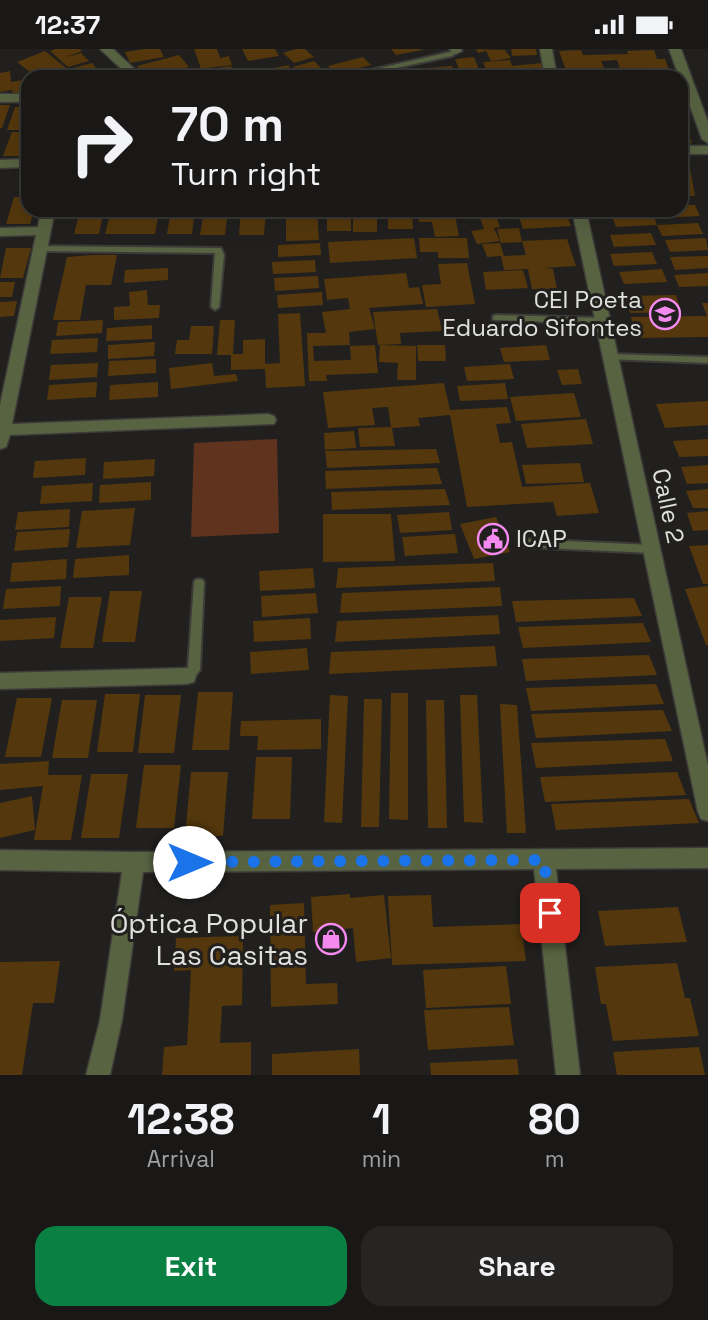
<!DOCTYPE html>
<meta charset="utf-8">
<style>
:root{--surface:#191816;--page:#262523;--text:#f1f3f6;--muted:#9fa0a1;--line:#373735;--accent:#0b8043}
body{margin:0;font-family:"Space Grotesk",sans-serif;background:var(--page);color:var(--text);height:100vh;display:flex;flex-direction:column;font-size:26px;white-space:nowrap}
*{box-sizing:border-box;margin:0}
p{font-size:23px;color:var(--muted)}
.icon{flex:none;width:38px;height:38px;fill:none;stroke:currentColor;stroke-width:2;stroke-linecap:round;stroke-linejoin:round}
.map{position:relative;height:1026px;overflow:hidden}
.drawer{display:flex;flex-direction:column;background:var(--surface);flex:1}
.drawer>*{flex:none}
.top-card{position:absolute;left:21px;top:21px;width:667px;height:147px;border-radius:21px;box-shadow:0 7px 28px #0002,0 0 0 2px var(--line);background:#191816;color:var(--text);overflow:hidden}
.pin{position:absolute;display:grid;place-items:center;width:60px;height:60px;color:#fff;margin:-30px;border-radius:14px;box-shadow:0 4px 10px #0006}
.me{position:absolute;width:77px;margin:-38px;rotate:90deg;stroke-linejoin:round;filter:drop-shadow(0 0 5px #0008)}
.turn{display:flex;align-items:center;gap:24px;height:147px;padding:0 35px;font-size:32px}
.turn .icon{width:91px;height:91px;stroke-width:2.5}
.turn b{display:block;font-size:49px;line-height:60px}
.eta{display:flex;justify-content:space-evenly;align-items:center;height:119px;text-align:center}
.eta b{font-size:42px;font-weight:600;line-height:49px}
.action{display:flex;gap:14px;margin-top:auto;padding:14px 35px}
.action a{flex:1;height:80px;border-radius:21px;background:var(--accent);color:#fff;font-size:28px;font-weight:600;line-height:80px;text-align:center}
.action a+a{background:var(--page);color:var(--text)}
.status{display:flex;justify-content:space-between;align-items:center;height:49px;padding:0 35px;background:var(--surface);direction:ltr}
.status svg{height:19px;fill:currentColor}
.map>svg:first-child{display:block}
.green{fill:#5f331d}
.building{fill:#54370c}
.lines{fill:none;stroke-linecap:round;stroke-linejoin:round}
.service-casing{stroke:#3c3b39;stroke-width:4}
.minor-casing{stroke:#3c3b39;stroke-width:3}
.service{fill:#586342;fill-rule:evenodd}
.minor{fill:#586342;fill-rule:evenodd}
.route{stroke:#1a73e8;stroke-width:12;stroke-dasharray:0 21.6}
.labels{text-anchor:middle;stroke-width:6;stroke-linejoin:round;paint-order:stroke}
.poi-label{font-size:24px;fill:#e0e0df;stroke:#21201e;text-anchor:end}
.street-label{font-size:24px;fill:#e0e0df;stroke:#21201e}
.near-poi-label{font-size:28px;fill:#e0e0df;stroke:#21201e;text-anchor:end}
</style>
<div class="status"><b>12:37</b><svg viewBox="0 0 49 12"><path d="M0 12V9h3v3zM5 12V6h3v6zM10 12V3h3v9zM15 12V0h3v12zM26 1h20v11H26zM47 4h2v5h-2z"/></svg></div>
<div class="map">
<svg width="708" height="1026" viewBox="0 0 708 1026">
<rect width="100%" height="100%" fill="#21201e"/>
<polygon class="green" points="277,390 279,484 191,488 194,394"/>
<g class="building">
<polygon points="55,0 80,0 82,2 65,9 81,4 89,12 68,18 50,2"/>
<polygon points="144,0 160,0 164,8 130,14 125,3"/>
<polygon points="194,0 217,0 220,9 229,7 232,16 201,20"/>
<polygon points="242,0 275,0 279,7 248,12"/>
<polygon points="296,0 305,0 314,8 294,14 283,4"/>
<polygon points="391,0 421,0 422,1 396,6"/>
<polygon points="476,0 505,1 511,9 491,12 486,2 478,4"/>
<polygon points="511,0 536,0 537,6 512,7"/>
<polygon points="581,1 583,6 628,5 627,2 654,1 657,10 665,10 670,24 622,25 617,11 601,12 604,19 566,21 559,2"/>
<polygon points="45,2 66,19 76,28 36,28 17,13"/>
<polygon points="179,6 189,18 158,26 176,24 178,28 146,28 137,17"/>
<polygon points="363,8 371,16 336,25 328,17"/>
<polygon points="474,8 482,28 462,28 455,10"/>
<polygon points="510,11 512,17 542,14 548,26 489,28 483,13"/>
<polygon points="314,12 325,23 304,28 293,18"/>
<polygon points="92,14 103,28 80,28 73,19"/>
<polygon points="289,16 291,28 249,28 247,24"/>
<polygon points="231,17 235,26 209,28 206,21"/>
<polygon points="452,17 456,28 428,28 425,19"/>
<polygon points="422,21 425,28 407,28 405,23"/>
<polygon points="10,22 11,33 28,30 28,44 13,45 12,41 0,43 0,24"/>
<polygon points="0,56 10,56 2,79 0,79"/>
<polygon points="15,58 28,58 28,81 7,81"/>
<polygon points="681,79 686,79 692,94 681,94"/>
<polygon points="12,83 28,83 27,107 3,107"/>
<polygon points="681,119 690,119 695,147 681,146"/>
<polygon points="22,120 28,120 28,141 21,141"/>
<polygon points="14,148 28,148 28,161 34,161 30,175 6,175"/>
<polygon points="681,156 695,156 700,167 660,169 657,161 681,161"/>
<polygon points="80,161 104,161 99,185 74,185"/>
<polygon points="111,161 159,161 155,185 105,185"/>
<polygon points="171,161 195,161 192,185 167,185"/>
<polygon points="204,161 228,161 225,186 200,186"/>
<polygon points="241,161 266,161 264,186 239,186"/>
<polygon points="286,161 317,161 319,191 286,192"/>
<rect x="327" y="161" width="24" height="21"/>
<rect x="353" y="161" width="24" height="22"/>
<polygon points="388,161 412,161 413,180 388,180"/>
<polygon points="416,161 454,161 459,187 435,188 432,173 419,173"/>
<polygon points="477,161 517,161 518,165 496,167 500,178 494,179 500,192 477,195 471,182 484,180"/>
<polygon points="533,161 565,161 571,177 523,180 518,165 534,164"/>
<polygon points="606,161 647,161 648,164 608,166"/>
<polygon points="653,165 657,176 698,174 703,185 662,187 657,176 616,178 612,167"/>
<polygon points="519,179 522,193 501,194 497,180"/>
<polygon points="651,184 656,196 614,198 610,186"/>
<polygon points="414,189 417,209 330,214 328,193"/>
<polygon points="419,189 467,189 469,209 438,209 438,203 420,203"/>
<polygon points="706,189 708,201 670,203 665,191"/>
<polygon points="567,190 576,217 544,219 553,220 557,240 532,240 528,220 504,221 501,207 487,208 482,195 500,194 504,207 526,206 522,192"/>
<polygon points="320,194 321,206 278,208 278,196"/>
<polygon points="6,199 31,199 23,229 0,229"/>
<polygon points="652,203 657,215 614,217 610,205"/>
<polygon points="92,206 117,206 111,236 86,236 80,271 53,271 67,208"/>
<polygon points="708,207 708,219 675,221 670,208"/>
<polygon points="315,211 316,223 273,225 272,213"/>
<polygon points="467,214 475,255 426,258 422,236 441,235 438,215"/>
<polygon points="168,219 168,231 124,234 125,221"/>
<polygon points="662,220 667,233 624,235 619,223"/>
<polygon points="523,221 528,239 486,241 483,223"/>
<polygon points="406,224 409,239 419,238 423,255 369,259 375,280 349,283 350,296 313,297 314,312 351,311 350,297 375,296 378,324 326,326 327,332 309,332 307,284 326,284 322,263 350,260 348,249 327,251 324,230"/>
<polygon points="708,224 708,237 679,238 674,226"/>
<polygon points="318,227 319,239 275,242 274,229"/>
<polygon points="0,233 15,233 12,248 0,248"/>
<polygon points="147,241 148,256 160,256 159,269 114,271 114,258 130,257 129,243"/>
<polygon points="322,243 323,256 278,259 277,246"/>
<polygon points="676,246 681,263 630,264 625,247"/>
<polygon points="17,252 14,267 0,268 0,253"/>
<polygon points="702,254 708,254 708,288 636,289 631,268 707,267"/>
<polygon points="437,260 442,282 400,284 401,295 378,296 373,263"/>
<polygon points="300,264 305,337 266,339 265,320 231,321 231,306 217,306 220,271 235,271 233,305 243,305 243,291 265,290 265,315 280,314 278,265"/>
<polygon points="103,271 102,284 56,287 58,273"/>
<polygon points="152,276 152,290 106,292 107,279"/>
<polygon points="191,277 214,277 212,305 175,305 177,291 189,291"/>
<polygon points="98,289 97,303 50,305 52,291"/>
<polygon points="155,293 154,307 108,310 108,296"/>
<polygon points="380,296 416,297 416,331 397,331 398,314 379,313"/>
<polygon points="417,296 445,296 446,312 418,312"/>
<polygon points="546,296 550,311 504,313 500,299"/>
<polygon points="156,310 156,324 108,327 109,312"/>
<polygon points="98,314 97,328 49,331 51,316"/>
<polygon points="212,314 214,327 236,325 238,332 171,340 169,319"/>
<polygon points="510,315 514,330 467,332 464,318"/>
<polygon points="578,320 582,335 562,336 557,321"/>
<polygon points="97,333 96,348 47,351 49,336"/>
<polygon points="158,333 158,348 109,351 110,336"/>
<polygon points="444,334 450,361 507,358 511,374 496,375 500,394 512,393 522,438 590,434 599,464 557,467 553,453 467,458 450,366 418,369 420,377 392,379 395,397 360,398 358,379 391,378 388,358 372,359 375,376 328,379 323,343"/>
<polygon points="505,334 508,350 460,352 457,337"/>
<polygon points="574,344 581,368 516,372 510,348"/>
<polygon points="708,352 708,376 665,379 656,355"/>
<polygon points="586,370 593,395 527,399 521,375"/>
<polygon points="354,382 356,399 325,401 324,384"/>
<polygon points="708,390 708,407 679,408 673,392"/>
<polygon points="436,400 440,414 327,419 325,402"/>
<polygon points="86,409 85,426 33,429 35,412"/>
<polygon points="155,410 154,427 103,430 104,413"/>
<polygon points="580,414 584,433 526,435 522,416"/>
<polygon points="708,416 708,434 687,435 681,418"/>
<polygon points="437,419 442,435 326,440 325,422"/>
<polygon points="151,433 151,451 99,454 100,436"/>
<polygon points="93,434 92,452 40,455 42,437"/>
<polygon points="445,440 450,456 332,461 331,443"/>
<polygon points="708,440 708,459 693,459 686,442"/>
<polygon points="135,459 130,496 76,499 82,462"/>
<polygon points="70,460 69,478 15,481 18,463"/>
<polygon points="708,462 708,481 693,482 687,464"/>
<polygon points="449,463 452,481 400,484 397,466"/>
<polygon points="323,465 391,465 395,512 323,513"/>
<polygon points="496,468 510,503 474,510 460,475"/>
<polygon points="70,480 68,498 14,502 17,483"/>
<polygon points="455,485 458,504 405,507 402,488"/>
<polygon points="708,496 708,535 703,535 689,497"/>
<polygon points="129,506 129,526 73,529 75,510"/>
<polygon points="67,510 66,530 10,533 12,514"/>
<polygon points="493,514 495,532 336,539 338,519"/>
<polygon points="313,519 315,539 260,542 259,522"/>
<polygon points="61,537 60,557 3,560 6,540"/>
<polygon points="708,537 708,596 706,596 685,540"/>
<polygon points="500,538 502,557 340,564 342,544"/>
<polygon points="110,542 142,542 135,593 102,593"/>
<polygon points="316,544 318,564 262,568 261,547"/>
<polygon points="69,548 102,548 93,599 60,599"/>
<polygon points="634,549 642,567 516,573 512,552"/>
<polygon points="498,566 500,585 335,593 337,572"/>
<polygon points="56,568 54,589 0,592 0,571"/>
<polygon points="310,569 311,590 254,593 253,572"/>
<polygon points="643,574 651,593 523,599 518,578"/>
<polygon points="495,597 497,617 329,625 331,603"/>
<polygon points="307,599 309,621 251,625 250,603"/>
<polygon points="649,606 657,626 526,632 522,610"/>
<polygon points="656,635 664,655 531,662 526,639"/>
<polygon points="198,643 233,643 229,701 192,701"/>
<polygon points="391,644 408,644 408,771 389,770"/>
<polygon points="105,645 140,645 133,703 97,703"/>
<polygon points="145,646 181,646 174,704 138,704"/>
<polygon points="330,646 348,647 342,774 324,773"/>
<polygon points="460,646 477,646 483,774 464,773"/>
<polygon points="17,649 52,649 41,708 5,708"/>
<polygon points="364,650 382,650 379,778 361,778"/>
<polygon points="62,651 97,651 88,709 52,709"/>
<polygon points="426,651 444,651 447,779 428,779"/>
<polygon points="500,655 517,656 526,784 507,784"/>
<polygon points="663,661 672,682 536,689 531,665"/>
<polygon points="321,670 321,700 257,701 258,687 240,687 241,672"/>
<polygon points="665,690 673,712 536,719 531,694"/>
<polygon points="256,708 292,708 290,770 252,770"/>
<polygon points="49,712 48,726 82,726 71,791 34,791 43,737 0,741 0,715"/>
<polygon points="144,716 181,716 174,779 136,779"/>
<polygon points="191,723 228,723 223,787 185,787"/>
<polygon points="677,723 686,746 545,753 540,728"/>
<polygon points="91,725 128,725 119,789 81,789"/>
<polygon points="32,747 35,781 0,789 0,754"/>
<polygon points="689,750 699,774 556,781 551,755"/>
<polygon points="350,845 350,849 384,846 391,909 356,913 353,879 313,883 311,848"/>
<polygon points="431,846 433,878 521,875 526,912 392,916 388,847"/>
<polygon points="304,854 306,935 337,934 338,955 271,958 270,856"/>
<polygon points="678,858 687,893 605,897 598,862"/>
<polygon points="243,887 242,956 222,957 220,994 251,993 251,1026 162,1026 164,998 187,996 191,921 174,922 176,889"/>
<polygon points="60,912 54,954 33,954 22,1026 0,1026 0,913"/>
<polygon points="677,914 685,949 690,949 699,987 613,992 606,955 601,955 595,918"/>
<polygon points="506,917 511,955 426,959 423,921"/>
<polygon points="509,958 514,996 428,1001 424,961"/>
<polygon points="699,998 705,1026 617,1026 613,1003"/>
<polygon points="359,1000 360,1026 272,1026 272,1005"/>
<polygon points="517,1010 519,1026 431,1026 430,1014"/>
</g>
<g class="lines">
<g class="service-casing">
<g id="service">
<polygon points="456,0 459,2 452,7 354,28 340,28 450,3"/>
<polygon points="40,197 221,199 224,206 219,258 215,261 211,258 215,204 37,202 36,200"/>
<polygon points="496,266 603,269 607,272 603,275 493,271 493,267"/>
<polygon points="610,305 708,308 708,314 607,310 605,308"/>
<polygon points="523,490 652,496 656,497 657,500 656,503 652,504 523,498 518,494"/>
<path d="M199,530L203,531L204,534L200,621C196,627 190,633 183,630L181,627L188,619L194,534L195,531Z"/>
</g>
</g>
<g class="minor-casing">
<g id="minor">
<polygon points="100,0 113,0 143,28 130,28"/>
<polygon points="449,0 461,0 462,2 456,5"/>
<polygon points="540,0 552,0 557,28 545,28"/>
<polygon points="669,0 681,0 708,73 708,94 702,90"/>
<rect x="0" y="45" width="28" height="8"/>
<rect x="681" y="97" width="27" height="8"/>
<polygon points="28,110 28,118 0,119 0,111"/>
<polygon points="41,161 55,161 12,375 268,365 274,367 276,371 274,375 10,386 6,398 0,400 0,356 36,186 0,187 0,179 38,178"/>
<polygon points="572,161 586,161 708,717 708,772 701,770 698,763"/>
<polygon points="187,619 194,621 196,627 194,633 187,635 0,640 0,624"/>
<polygon points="708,799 708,819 556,820 580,1026 556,1026 534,820 143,823 122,971 110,1026 86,1026 100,971 122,823 0,821 0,801 134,803"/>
</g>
</g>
<use href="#service" class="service"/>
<use href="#minor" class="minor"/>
</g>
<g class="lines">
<polyline class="route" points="189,813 544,811 550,864"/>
</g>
<defs>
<g id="school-ring" transform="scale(1.575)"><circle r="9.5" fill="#21201e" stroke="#f489f0" stroke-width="1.5"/><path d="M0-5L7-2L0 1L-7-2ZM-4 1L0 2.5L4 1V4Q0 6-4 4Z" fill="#f489f0"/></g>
<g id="civic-ring" transform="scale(1.575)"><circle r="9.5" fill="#21201e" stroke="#f489f0" stroke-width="1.5"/><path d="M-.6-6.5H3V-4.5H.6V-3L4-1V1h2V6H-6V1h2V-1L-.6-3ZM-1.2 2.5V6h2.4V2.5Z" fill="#f489f0"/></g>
<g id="shop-ring" transform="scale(1.575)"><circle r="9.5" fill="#21201e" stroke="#f489f0" stroke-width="1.5"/><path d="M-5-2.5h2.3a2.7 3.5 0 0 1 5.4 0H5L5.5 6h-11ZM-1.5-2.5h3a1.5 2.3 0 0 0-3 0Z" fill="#f489f0"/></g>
</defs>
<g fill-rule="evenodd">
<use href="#school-ring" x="665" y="265"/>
<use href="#civic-ring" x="493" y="490"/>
<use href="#shop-ring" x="331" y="890"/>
</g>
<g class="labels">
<g class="poi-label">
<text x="642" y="259">CEI Poeta<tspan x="642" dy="28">Eduardo Sifontes</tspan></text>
<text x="516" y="498" text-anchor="start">ICAP</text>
</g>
<g class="street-label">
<text transform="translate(668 457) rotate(78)" y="8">Calle 2</text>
</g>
<g class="near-poi-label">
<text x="308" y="884">Óptica Popular<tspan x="308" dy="32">Las Casitas</tspan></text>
</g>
</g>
</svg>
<div class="pin" style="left:550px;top:864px;background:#d93025"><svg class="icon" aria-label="arrive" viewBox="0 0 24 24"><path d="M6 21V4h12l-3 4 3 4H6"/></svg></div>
<svg class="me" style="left:189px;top:813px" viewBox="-20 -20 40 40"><circle r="19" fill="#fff"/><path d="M0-13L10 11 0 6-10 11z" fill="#1a73e8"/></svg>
<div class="top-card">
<div class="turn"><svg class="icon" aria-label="right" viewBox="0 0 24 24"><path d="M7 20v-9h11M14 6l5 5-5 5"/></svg><div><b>70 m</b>Turn right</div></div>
</div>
</div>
<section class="drawer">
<div class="eta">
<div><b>12:38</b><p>Arrival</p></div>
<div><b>1</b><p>min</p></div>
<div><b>80</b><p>m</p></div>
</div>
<div class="action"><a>Exit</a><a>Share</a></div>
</section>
